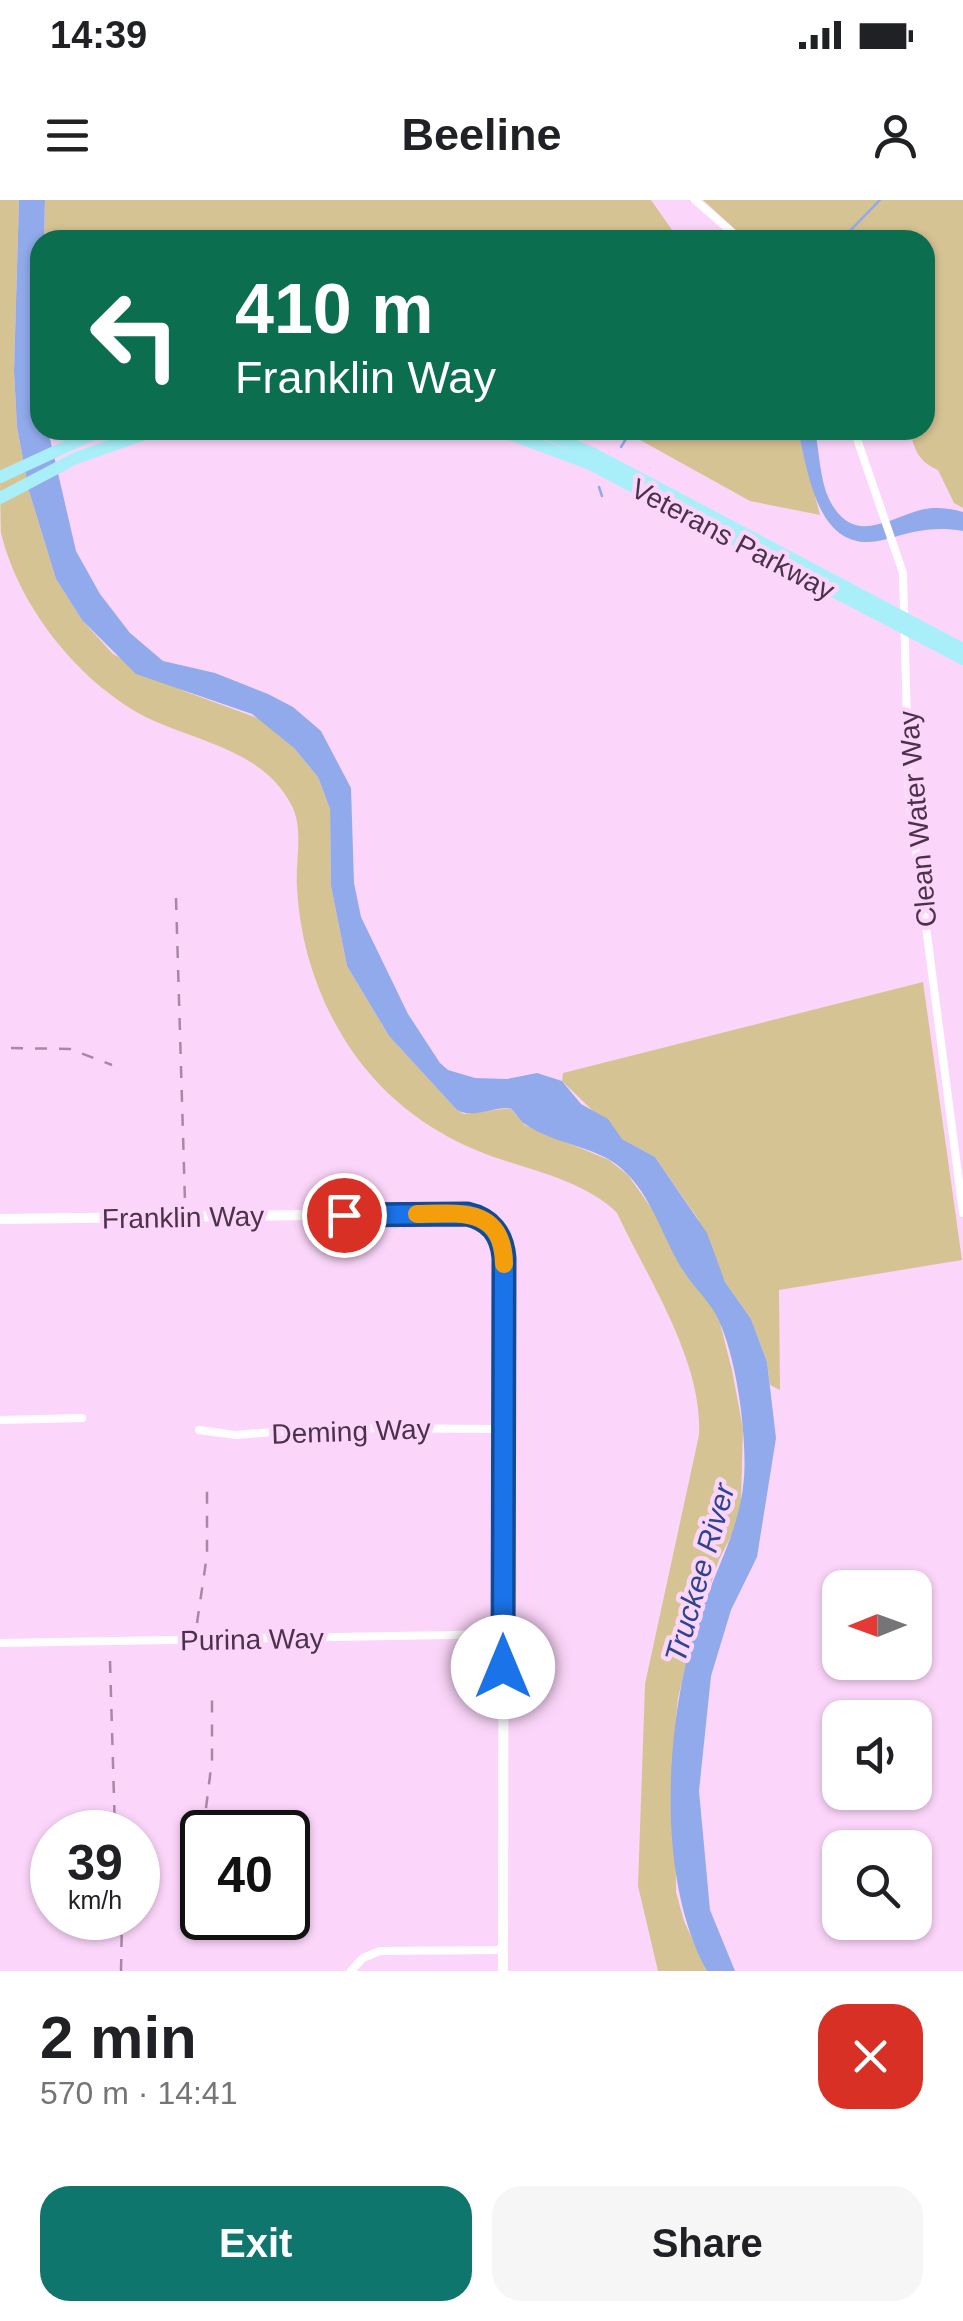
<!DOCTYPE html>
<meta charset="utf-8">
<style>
:root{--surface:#fff;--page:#f6f6f6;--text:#202124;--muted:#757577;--accent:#0f766e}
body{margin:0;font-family:Arial,sans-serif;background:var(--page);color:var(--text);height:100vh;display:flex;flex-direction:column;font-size:38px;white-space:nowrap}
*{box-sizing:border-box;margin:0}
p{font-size:32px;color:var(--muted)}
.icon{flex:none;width:55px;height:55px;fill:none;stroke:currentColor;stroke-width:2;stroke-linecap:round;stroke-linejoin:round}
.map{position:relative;height:1771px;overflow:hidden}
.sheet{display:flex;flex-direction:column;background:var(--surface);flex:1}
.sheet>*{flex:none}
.hud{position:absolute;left:30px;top:30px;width:905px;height:210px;border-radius:30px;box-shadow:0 2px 8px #0004;background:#0b6e4f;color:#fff;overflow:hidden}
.needle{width:65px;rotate:269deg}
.controls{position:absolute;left:822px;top:1370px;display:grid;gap:20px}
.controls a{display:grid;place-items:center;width:110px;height:110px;border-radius:20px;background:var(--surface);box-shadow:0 2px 8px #0004;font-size:50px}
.speed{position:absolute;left:30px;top:1610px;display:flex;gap:20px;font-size:50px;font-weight:700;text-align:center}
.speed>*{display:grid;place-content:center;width:130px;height:130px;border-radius:50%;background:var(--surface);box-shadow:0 2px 8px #0004;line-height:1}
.speed small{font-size:25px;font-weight:400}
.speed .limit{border:5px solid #111;border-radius:15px;background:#fff;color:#111}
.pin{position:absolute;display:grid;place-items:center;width:85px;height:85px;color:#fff;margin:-42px;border:5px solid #fff;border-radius:50%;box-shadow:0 2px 10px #0007}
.me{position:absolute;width:110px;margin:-55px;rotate:0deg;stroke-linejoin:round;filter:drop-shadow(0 0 8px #0008)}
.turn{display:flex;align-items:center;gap:35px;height:210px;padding:0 40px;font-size:45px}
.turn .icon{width:130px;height:130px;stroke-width:2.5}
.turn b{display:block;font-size:70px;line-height:85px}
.round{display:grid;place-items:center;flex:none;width:105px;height:105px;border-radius:30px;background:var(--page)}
.overview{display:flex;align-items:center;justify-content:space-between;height:170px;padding:0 40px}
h1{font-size:60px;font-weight:800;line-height:75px}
.button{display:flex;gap:20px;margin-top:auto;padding:20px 40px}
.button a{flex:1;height:115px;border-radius:30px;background:var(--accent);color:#fff;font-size:40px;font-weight:800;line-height:115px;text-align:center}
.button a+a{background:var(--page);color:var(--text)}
.status{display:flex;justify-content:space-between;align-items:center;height:70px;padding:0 50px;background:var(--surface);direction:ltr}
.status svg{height:28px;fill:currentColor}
header{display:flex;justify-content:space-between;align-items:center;height:130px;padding:0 40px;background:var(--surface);font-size:45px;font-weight:800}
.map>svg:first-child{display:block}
.green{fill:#d6c394}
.water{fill:#91aaeb}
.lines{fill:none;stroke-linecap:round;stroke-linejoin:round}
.stream{stroke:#91aaeb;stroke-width:2.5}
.minor{stroke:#fff;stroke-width:8}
.tertiary{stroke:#fff;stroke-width:10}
.primary{stroke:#a8eff9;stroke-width:12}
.rail{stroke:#a888a7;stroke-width:2.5;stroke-dasharray:12 12;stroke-linecap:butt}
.route-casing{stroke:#114b97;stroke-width:25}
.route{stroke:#1a73e8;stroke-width:18}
.slow{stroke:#f59e0b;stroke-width:18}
.labels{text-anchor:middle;stroke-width:9;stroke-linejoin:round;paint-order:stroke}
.street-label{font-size:28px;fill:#4b324a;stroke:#fcd6fa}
.water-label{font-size:30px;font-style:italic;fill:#2d4490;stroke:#fcd6fa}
</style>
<div class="status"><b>14:39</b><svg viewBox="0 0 49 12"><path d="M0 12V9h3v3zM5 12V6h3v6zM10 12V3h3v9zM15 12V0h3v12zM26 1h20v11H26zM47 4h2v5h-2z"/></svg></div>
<header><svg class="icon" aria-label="menu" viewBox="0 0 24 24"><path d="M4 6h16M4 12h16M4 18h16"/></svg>Beeline<svg class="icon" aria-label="person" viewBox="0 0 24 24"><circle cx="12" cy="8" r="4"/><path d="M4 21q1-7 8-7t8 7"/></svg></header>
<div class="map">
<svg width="963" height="1771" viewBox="0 0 963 1771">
<rect width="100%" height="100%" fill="#fcd6fa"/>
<g class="green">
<path d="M0,0H19L14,171L17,227L29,291L56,379L82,420L113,454L184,491L260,519L294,548L318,577L330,609L331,686L347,766L389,836L457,910L464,914L510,908L525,925L609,960L628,975L657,1016L684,1072L711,1105L720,1123L732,1170L743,1229L741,1301L736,1326L719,1360L694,1432L678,1498L675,1530L676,1692L684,1721L707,1771H658L638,1686L645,1484L699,1235C703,1161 648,1079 617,1013C591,986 544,973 509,962C464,948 426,928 391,896C334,843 301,765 297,688C295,661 304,631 292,606C262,547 192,542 140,514C75,477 19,406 1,333C0,303 0,265 0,234C0,156 0,78 0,0Z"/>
<polygon points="45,0 651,0 679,40 44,40"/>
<path d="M703,0H963V308L954,303L938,270C919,262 914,250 910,230H925V40H747Z"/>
<polygon points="622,230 798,230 820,315 750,301"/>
<polygon points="923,782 962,1060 779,1090 780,1190 770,1185 767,1162 751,1119 725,1082 698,1019 655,957 622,939 562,881 563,873"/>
</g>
<g class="water">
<path d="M19,0H45L44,40H40V230H48L76,351L100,394L130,433L163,461L215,473L268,494L293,507L321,531L351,588L354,683L361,717L408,814L440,863L448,870L475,878L507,879L537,873L562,881L581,904L608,919L622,939L655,957L707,1033L725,1082L751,1119L767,1162L776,1238L757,1357L731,1410L711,1476L699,1591L710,1710L735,1771H707C656,1679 665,1528 695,1429C711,1378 740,1332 744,1278C747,1236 737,1160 719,1121C711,1102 695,1089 684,1072C662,1038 653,996 621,968C596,946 553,944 525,924C520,921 516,913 510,908C492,907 472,919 457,910L389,836L347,766L331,686L330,609L318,577L294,548L252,514L136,474L82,420L56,379L29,291L17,227L14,171Z"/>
<path d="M798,230H815C819,251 820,280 829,299C852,345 884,321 917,311C934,306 947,308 963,312V331C933,326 915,331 887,339C818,359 809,276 798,230Z"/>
</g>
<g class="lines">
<g class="stream">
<polyline points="841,40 880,0"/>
<polyline points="621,247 629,234"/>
<polyline points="599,287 602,296"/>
</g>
<g class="minor">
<polyline points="695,0 741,40"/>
<polyline points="854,230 903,373 909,595 963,1013"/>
<polyline points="0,1220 82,1218"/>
<polyline points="199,1230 235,1235 325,1228 503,1229"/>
<polyline points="0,1443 503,1434"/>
<polyline points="351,1771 363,1758 380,1751 503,1750"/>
</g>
<path class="tertiary" d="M0,1019L456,1013C484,1015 501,1029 504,1058L503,1771"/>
<g class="primary">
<polyline points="499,230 590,264 963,459"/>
<polyline points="538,230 594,254 963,449"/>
<polyline points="0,277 102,230"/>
<polyline points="0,298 76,258 156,230"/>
</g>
<g class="rail">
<polyline points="176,698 185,1002"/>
<polyline points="11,848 70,849 112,865"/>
<polyline points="197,1423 207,1355 207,1290"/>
<polyline points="110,1461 115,1632"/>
<polyline points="203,1632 212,1560 212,1499"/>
<polyline points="121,1771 122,1718"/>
</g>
</g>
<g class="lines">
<g class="route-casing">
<path id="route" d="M344,1015L467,1014C490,1019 502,1034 504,1058L503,1467"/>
</g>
<use href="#route" class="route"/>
<path class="slow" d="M417,1014C461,1013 503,1007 504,1064"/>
</g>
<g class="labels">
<g class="street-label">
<text transform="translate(733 339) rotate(28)" y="10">Veterans Parkway</text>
<text transform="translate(917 619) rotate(-95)" y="10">Clean Water Way</text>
<text transform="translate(183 1017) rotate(-1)" y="10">Franklin Way</text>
<text transform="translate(351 1231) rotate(-2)" y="10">Deming Way</text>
<text transform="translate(252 1439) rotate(-1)" y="10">Purina Way</text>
</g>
<g class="water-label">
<text transform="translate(700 1373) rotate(-74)" y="10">Truckee River</text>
</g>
</g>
</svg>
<div class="controls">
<a><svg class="needle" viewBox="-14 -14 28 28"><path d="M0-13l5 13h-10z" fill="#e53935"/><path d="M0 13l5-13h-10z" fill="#757577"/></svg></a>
<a><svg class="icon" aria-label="sound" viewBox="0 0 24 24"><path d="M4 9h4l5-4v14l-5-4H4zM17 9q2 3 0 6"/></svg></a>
<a><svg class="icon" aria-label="search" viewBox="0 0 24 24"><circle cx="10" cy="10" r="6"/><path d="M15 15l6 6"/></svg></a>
</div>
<div class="speed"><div>39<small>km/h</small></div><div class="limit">40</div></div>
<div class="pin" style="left:344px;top:1015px;background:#d93025"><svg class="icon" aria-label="arrive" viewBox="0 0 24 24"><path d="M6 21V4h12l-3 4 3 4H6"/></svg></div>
<svg class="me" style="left:503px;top:1467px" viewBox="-20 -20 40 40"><circle r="19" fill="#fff"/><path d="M0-13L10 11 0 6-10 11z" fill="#1a73e8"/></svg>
<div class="hud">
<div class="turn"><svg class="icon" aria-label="left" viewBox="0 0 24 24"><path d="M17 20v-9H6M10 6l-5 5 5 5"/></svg><div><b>410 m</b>Franklin Way</div></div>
</div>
</div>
<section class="sheet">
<div class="overview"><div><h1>2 min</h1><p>570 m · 14:41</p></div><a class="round" style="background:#d93025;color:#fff"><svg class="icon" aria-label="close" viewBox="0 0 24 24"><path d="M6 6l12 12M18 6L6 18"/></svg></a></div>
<div class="button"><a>Exit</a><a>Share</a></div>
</section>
